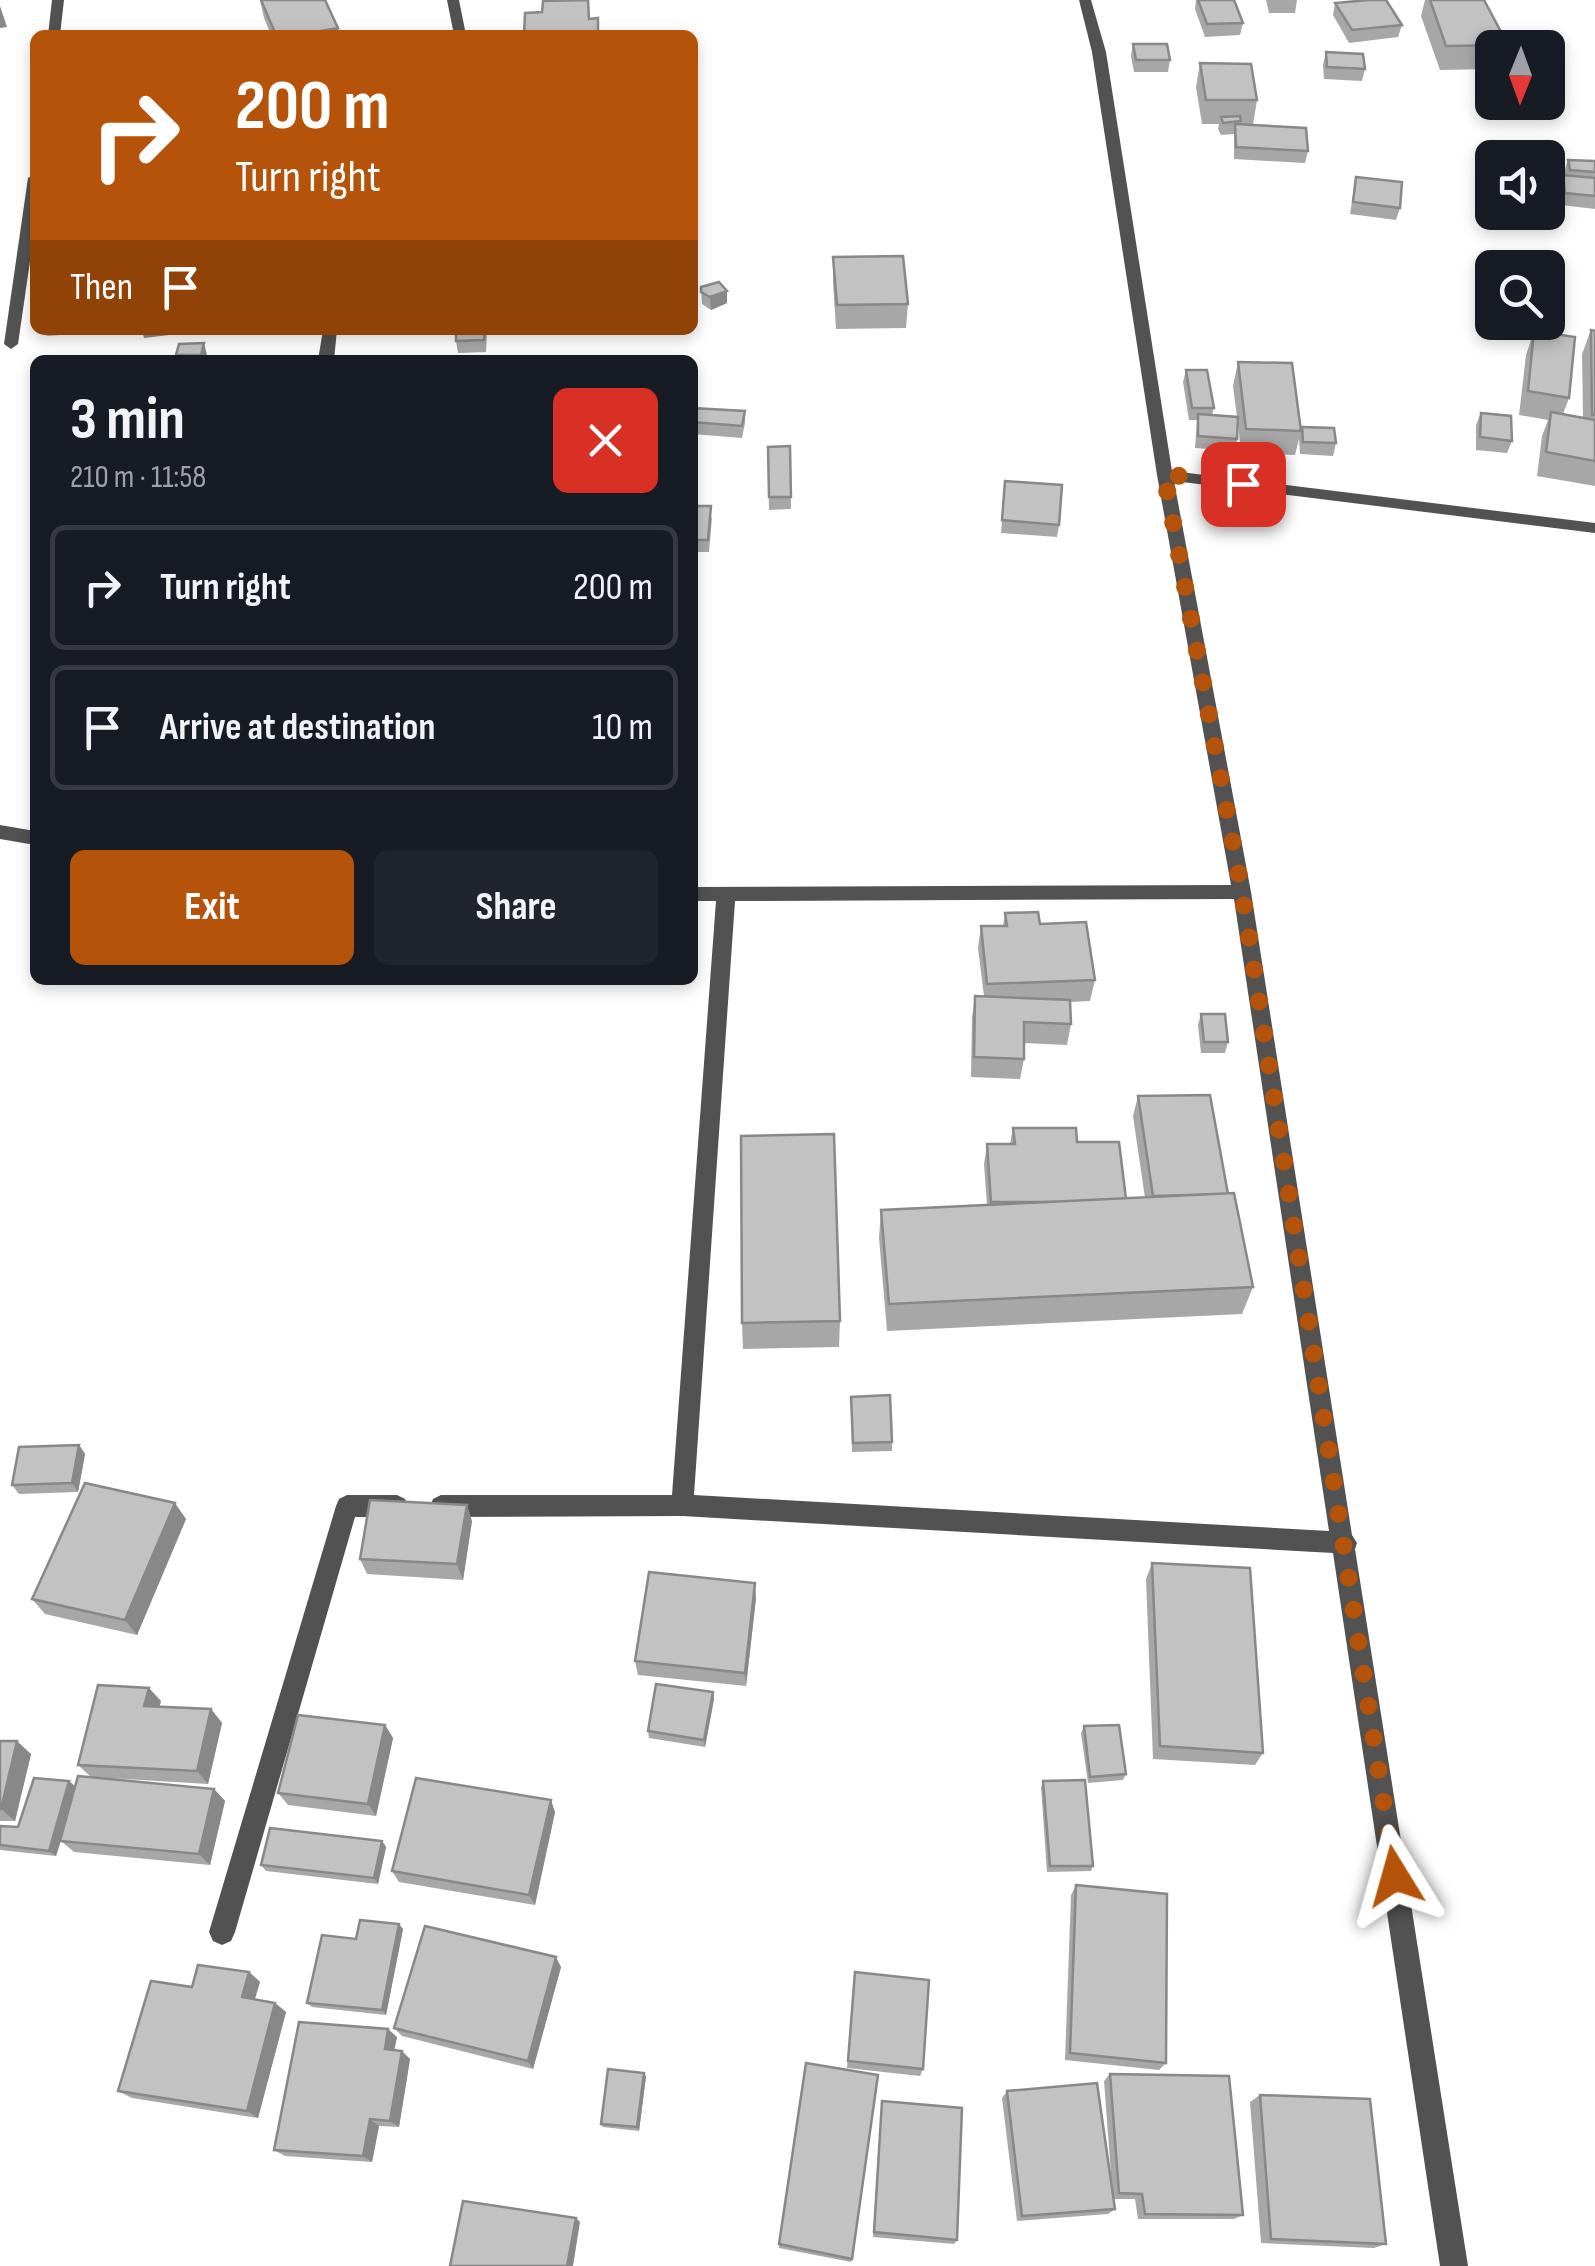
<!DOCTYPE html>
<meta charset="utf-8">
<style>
:root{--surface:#171b24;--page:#20242c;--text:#f1f3f6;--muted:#9ea1a6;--line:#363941;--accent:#b45309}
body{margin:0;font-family:"Sofia Sans Condensed",sans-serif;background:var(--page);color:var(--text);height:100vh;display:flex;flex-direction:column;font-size:38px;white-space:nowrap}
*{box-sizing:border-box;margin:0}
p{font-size:32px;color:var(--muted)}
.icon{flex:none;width:55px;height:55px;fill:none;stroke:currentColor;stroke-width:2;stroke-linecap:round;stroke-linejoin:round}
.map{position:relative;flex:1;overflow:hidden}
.side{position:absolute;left:30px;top:355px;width:668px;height:630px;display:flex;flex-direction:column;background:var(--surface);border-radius:15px;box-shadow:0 5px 15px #0003}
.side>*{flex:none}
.guide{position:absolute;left:30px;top:30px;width:668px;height:305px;border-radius:15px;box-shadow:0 5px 15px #0003;background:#b45309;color:#fff;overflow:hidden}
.needle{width:65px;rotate:181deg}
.controls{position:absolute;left:1475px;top:30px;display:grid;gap:20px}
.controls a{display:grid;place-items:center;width:90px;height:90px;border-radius:15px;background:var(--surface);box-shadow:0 5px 15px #0003;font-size:50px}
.pin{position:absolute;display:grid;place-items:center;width:85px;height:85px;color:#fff;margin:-42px;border-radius:20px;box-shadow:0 5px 15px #0006}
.me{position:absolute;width:110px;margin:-55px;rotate:352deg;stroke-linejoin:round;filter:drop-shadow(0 0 8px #0008)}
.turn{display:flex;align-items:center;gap:35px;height:210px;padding:0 40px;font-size:45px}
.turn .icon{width:130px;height:130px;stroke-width:2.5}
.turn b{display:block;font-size:70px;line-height:85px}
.then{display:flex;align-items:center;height:95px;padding:0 40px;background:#0003;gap:20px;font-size:38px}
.round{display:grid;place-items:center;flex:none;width:105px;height:105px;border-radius:15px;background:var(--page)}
.headline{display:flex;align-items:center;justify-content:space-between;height:170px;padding:0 40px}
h1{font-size:60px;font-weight:700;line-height:75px}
.cta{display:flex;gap:20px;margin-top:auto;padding:20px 40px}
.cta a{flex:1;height:115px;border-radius:15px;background:var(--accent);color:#fff;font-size:40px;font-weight:700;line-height:115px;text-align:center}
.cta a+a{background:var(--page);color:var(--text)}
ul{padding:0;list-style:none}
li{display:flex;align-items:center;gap:30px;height:125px;margin:0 20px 15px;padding:0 20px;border:5px solid var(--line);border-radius:15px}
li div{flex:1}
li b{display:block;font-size:38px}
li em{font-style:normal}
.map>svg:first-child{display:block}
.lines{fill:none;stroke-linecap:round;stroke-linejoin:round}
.street{fill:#525252;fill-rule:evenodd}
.wall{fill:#a7a7a7}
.shaded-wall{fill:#888}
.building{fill:#c2c2c2;stroke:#888;stroke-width:2.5}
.route{stroke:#b45309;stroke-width:18;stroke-dasharray:0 32.4}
</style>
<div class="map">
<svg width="1595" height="2266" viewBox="0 0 1595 2266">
<rect width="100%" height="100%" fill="#fff"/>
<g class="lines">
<g class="street">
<polygon points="52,0 64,0 60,35 48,35"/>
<polygon points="447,0 459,0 466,35 454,35"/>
<path d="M1079,0H1091L1106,52L1172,471L1595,523V533L1174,481L1251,892L1352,1535L1357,1543L1355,1549L1468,2266H1440L1333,1553L682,1516L441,1517L433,1513L430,1506L433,1499L441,1495H672L716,901H692V887L1231,885L1157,475L1092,52ZM1234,899L1329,1531L694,1495L735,901Z"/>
<polygon points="35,174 35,227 18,344 11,349 4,344 28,178"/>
<polygon points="323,330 337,330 334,360 318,360"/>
<polygon points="0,825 35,831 35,845 0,839"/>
<polygon points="347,1495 397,1495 405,1499 408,1506 405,1513 397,1517 355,1517 235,1932 231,1941 222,1945 213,1941 209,1932 336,1506 339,1499"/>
</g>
</g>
<g class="wall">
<polygon points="260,0 325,0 338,28 339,35 271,35 264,18"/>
<polygon points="1196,0 1234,0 1243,23 1240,35 1205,37 1195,9"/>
<polygon points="1266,0 1297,0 1295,13 1269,13"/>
<polygon points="1425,0 1484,0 1508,45 1507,48 1492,48 1492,69 1440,70 1421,16"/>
<polygon points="1335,3 1402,25 1398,37 1349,43 1333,15"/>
<polygon points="1133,44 1170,60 1168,72 1134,72 1131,56"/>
<polygon points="1326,52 1365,69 1362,81 1324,79 1323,65"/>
<polygon points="1200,63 1257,100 1253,125 1308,151 1305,163 1234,159 1234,134 1221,135 1218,129 1219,124 1202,124 1196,87"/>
<polygon points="1568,160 1595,161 1595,209 1561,205 1559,188 1564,175 1564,172"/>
<polygon points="1356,177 1400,208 1396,220 1350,214"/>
<polygon points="833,257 908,304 906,328 836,329 833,282"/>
<polygon points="701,287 727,303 711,310 702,304"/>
<polygon points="45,330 130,330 47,336"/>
<polygon points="487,330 486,352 458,353 456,341"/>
<polygon points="1591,330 1595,331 1595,486 1537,476 1542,436 1548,420 1519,415 1526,355 1534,331 1569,398 1563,414 1583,418 1582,354"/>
<polygon points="176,355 207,355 206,360 177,360"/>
<polygon points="1238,362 1301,431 1336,443 1333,456 1300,454 1299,439 1295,455 1241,453 1238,424 1237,439 1235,451 1195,448 1197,420 1189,420 1183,382 1186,370 1214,408 1212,415 1237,417 1233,386"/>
<polygon points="692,408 745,411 745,423 742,438 692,434"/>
<polygon points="1481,413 1512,441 1507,453 1476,450 1476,425"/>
<polygon points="790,446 791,509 769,510 768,447"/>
<polygon points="1005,481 1059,525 1057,537 1001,533"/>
<polygon points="692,506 712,518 709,552 692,552"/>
<polygon points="1005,913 1040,924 1095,980 1090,1001 1070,1002 1071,1024 1067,1045 1024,1043 1024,1059 1020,1079 971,1077 972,1017 975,996 984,996 978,948 981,926 1003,926"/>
<polygon points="1201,1014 1228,1042 1225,1053 1201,1053 1198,1025"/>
<polygon points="1138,1096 1228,1194 1253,1287 1242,1314 887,1331 879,1238 881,1210 987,1205 984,1164 987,1144 1010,1144 1013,1128 1077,1142 1126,1198 1145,1198 1133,1116"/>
<polygon points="840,1321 839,1347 743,1349 742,1323"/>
<polygon points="851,1397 892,1442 892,1451 852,1452"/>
<polygon points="79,1445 85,1454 78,1492 19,1494 12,1485"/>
<polygon points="186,1519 137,1635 45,1614 32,1599"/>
<polygon points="472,1521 463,1580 367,1574 360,1559"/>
<polygon points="1152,1563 1263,1753 1255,1765 1153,1759 1146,1579"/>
<polygon points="756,1598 746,1686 638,1675 635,1661"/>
<polygon points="713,1692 714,1699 705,1747 649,1738 648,1731"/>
<polygon points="161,1701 159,1707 211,1709 222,1723 208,1784 91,1777 78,1765"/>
<polygon points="385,1725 393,1738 376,1816 288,1805 278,1793"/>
<polygon points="1084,1726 1126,1774 1123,1780 1088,1783 1081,1733"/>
<polygon points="0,1741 31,1754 15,1821 0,1821"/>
<polygon points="69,1781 75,1787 214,1789 225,1801 210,1865 74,1852 61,1841 56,1856 0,1850 0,1826 18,1827"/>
<polygon points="1043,1781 1093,1866 1091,1871 1047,1872 1041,1787"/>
<polygon points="555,1812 535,1905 399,1882 392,1871"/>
<polygon points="382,1841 386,1847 378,1884 266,1871 261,1865"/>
<polygon points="1076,1885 1166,2063 1159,2070 1065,2060 1071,1895"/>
<polygon points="403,1929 386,2015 312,2007 307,2003 356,1939"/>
<polygon points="561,1967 533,2069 402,2036 394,2028"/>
<polygon points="249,1972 260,1982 254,1999 275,2003 286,2012 258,2118 132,2098 118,2091 192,1987"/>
<polygon points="855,1972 923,2069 920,2076 847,2068"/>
<polygon points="397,2037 394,2050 410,2059 399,2127 379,2126 372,2162 285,2156 274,2150"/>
<polygon points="1110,2074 1243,2215 1234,2219 1138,2219 1135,2199 1113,2199 1115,2209 1108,2214 1017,2221 1002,2098 1007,2091 1112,2187 1104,2081"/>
<polygon points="646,2076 639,2131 603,2127 601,2124"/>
<polygon points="1260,2095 1386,2244 1374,2248 1261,2243 1250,2102"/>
<polygon points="882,2101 957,2240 954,2244 873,2237"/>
<polygon points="779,2244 852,2259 851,2262 779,2248"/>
</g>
<g class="shaded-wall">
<polygon points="0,6 7,27 0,28"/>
<polygon points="338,28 339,35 298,35"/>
<polygon points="727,291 727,303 711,310 710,297"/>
<polygon points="142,330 169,330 169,335 144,338"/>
<polygon points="204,343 207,355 206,360 203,360 201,355"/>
<polygon points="79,1445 85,1454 78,1492 72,1483"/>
<polygon points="175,1503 186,1519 137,1635 125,1620"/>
<polygon points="467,1505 472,1521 463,1580 457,1564"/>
<polygon points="755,1583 756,1598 746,1686 745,1673"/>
<polygon points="149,1688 161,1701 156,1719 144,1706"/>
<polygon points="713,1692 714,1699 705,1747 704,1740"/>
<polygon points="211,1709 222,1723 208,1784 197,1771"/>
<polygon points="385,1725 393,1738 376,1816 368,1804"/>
<polygon points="17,1741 31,1754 15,1821 1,1809"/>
<polygon points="69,1781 76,1787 56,1856 49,1851"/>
<polygon points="214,1789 225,1801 210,1865 199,1854"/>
<polygon points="551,1800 555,1812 535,1905 529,1895"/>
<polygon points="382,1841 386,1847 378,1884 374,1878"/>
<polygon points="399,1924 403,1929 386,2015 382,2010"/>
<polygon points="556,1957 561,1967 533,2069 528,2061"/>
<polygon points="249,1972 260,1982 253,2006 242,1997"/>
<polygon points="275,2003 286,2012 258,2118 247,2111"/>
<polygon points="388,2029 397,2037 393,2057 385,2049"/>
<polygon points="402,2051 410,2059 399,2127 390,2121"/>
<polygon points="644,2073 646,2076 639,2131 637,2127"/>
<polygon points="370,2119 379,2126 372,2162 363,2156"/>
<polygon points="576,2218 580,2222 573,2266 567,2266"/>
</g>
<g class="building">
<polygon points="261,0 325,0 338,28 298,35 276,35"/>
<polygon points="588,0 589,19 598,18 598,35 524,35 525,13 542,12 543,1"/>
<polygon points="1198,0 1234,0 1243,23 1207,24"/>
<polygon points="1369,0 1386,0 1402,25 1352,30 1335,3"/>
<polygon points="1430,0 1484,0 1508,45 1446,46"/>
<polygon points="1133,44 1167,44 1170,60 1136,60"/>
<polygon points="1326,52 1363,54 1365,69 1327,67"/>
<polygon points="1200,63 1251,64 1257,100 1206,100"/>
<polygon points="1240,116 1241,121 1223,123 1221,117"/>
<polygon points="1235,124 1306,128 1308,151 1236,147"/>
<polygon points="1568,160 1595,161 1595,172 1570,170"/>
<polygon points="1563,175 1595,178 1595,196 1565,193"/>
<polygon points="1356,177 1402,182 1400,208 1353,202"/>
<polygon points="903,256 908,304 837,305 833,257"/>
<polygon points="719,282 727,291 710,297 701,292 701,287"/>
<polygon points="456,330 485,330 484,340 456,341"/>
<polygon points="1591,330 1595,331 1595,415 1592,415"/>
<polygon points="1534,331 1575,337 1569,398 1528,391"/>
<polygon points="204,343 201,355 176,355 179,344"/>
<polygon points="378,358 419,359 377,360"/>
<polygon points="1238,362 1292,363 1301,431 1246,429"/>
<polygon points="1186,370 1207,370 1214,408 1192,408"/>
<polygon points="692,408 745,411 742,426 692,422"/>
<polygon points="1551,412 1595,420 1595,461 1546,452"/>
<polygon points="1481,413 1511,416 1512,441 1480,437"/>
<polygon points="1198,414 1238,417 1237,439 1198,436"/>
<polygon points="1302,427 1334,428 1336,443 1303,442"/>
<polygon points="790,446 791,497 769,497 768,447"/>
<polygon points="1005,481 1062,485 1059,525 1002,520"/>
<polygon points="692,506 711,506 708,540 692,540"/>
<polygon points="1038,912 1040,924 1086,922 1095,980 987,984 981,926 1007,926 1005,913"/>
<polygon points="975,996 1070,1000 1071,1024 1024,1022 1024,1059 974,1057"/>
<polygon points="1201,1014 1225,1014 1228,1042 1204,1042"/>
<polygon points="1210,1095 1228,1194 1153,1196 1138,1096"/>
<polygon points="1013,1128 1076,1128 1077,1142 1119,1142 1126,1199 1062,1202 991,1202 987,1144 1015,1144"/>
<polygon points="834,1134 840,1321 742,1323 741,1136"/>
<polygon points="1234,1193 1253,1287 889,1304 881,1210"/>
<polygon points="890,1395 892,1442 853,1443 851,1397"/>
<polygon points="79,1445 72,1483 12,1485 19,1447"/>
<polygon points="85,1483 175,1503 125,1620 32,1599"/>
<polygon points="370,1500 467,1505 457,1564 360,1559"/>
<polygon points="1152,1563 1250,1568 1263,1753 1160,1746"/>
<polygon points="649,1572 755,1583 745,1673 635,1661"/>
<polygon points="656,1684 713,1692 704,1740 648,1731"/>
<polygon points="98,1685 149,1688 144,1706 211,1709 197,1771 78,1765"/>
<polygon points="298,1715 385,1725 368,1804 278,1793"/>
<polygon points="1119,1725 1126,1774 1090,1777 1084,1726"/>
<polygon points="0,1741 17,1741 1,1809 0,1809"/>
<polygon points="78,1776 214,1789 199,1854 60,1841"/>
<polygon points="34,1778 69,1781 49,1851 0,1845 0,1826 18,1827"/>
<polygon points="416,1778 551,1800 529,1895 392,1871"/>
<polygon points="1085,1780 1093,1866 1050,1866 1043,1781"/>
<polygon points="270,1828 382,1841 374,1878 261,1865"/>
<polygon points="1076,1885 1167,1894 1166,2063 1070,2053"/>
<polygon points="360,1920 399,1924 382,2010 307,2003 322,1935 356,1939"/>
<polygon points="425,1926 556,1957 528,2061 394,2028"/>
<polygon points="198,1965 249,1972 242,1997 275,2003 247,2111 118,2091 151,1981 192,1987"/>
<polygon points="855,1972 929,1980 923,2069 848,2061"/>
<polygon points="299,2022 388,2029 385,2049 402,2051 390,2121 370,2119 363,2156 274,2150"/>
<polygon points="806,2063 878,2075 852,2259 779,2244"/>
<polygon points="608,2069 644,2073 637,2127 601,2124"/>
<polygon points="1110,2074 1229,2076 1243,2215 1145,2214 1142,2194 1119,2193"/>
<polygon points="1097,2083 1115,2209 1022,2216 1007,2091"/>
<polygon points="1260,2095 1370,2099 1386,2244 1271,2239"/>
<polygon points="882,2101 962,2108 957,2240 874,2232"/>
<polygon points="463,2201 576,2218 567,2266 450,2266"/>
</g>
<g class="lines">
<polyline class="route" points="1243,484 1164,474 1242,892 1395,1876"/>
</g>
</svg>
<div class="controls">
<a><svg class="needle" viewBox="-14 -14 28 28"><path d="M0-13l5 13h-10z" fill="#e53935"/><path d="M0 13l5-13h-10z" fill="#9ea1a6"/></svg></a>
<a><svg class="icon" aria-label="sound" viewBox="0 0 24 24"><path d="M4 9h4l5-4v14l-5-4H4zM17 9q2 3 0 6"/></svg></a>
<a><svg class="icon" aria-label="search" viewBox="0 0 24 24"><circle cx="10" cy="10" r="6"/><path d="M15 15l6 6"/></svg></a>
</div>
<div class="pin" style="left:1243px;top:484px;background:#d93025"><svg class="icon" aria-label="arrive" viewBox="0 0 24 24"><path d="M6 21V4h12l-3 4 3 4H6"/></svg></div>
<svg class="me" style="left:1395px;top:1876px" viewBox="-20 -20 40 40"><path d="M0-17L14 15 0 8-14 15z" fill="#b45309" stroke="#fff" stroke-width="4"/></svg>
<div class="guide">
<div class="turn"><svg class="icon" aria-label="right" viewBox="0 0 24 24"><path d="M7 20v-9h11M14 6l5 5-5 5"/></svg><div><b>200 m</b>Turn right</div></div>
<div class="then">Then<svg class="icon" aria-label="arrive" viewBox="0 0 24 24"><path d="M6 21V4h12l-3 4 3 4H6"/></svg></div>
</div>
<section class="side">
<div class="headline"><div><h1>3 min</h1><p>210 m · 11:58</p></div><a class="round" style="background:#d93025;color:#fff"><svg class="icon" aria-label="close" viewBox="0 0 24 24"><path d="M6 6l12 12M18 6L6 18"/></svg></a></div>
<ul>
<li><svg class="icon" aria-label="right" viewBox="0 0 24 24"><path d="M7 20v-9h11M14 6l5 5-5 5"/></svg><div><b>Turn right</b></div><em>200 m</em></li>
<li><svg class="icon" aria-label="arrive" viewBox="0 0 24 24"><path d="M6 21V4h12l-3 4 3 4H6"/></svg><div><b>Arrive at destination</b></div><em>10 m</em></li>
</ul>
<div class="cta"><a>Exit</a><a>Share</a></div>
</section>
</div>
